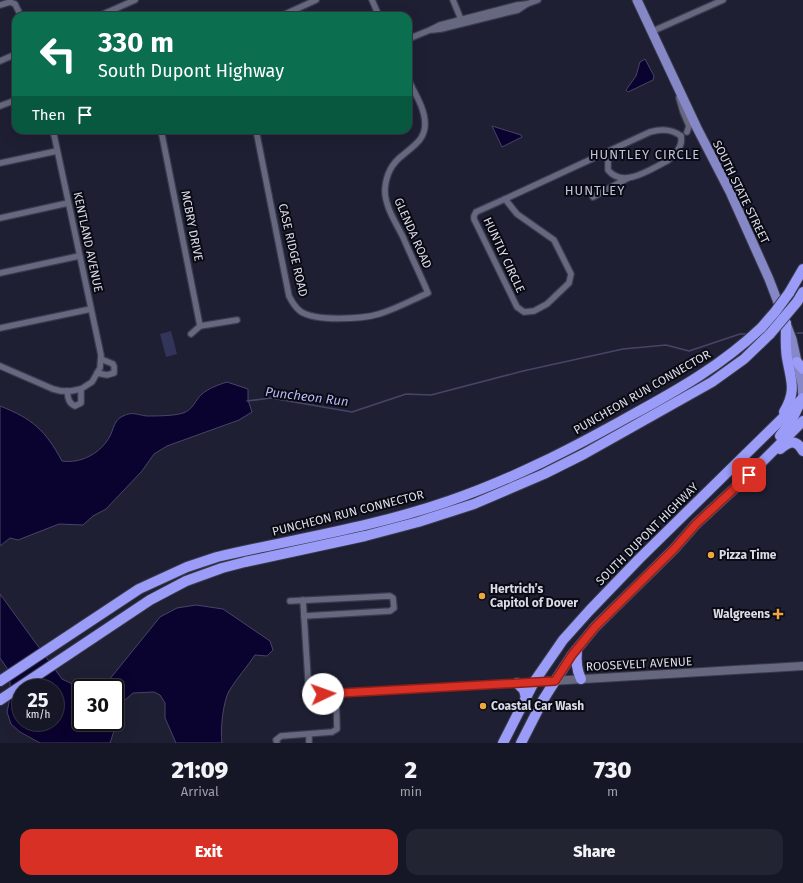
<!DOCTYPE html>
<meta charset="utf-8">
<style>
:root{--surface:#161726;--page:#232432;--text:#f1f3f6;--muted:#9e9fa7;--line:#353643;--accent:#d93025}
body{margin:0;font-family:"Fira Sans",sans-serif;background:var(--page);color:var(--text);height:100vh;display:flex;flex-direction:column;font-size:15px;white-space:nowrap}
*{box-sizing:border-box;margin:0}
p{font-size:13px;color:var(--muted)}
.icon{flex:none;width:22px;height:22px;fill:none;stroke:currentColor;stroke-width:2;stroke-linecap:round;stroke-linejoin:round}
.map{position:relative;height:743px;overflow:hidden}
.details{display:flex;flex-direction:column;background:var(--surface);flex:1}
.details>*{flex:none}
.top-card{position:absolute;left:12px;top:12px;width:400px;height:122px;border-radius:12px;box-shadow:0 4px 16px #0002,0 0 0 1px var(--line);background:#0b6e4f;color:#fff;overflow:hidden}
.speed{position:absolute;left:12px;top:679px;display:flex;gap:8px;font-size:20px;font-weight:700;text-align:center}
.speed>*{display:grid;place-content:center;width:52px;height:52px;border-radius:50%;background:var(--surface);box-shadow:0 4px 16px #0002,0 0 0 1px var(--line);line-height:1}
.speed small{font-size:10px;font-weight:400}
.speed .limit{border:2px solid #111;border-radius:6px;background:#fff;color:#111}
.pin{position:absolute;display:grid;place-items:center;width:34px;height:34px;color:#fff;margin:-17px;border-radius:8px;box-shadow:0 2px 6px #0006}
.me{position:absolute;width:44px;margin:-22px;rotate:87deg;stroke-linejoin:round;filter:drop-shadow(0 0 3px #0008)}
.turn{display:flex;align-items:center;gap:14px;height:84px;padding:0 20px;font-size:18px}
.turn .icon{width:52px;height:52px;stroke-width:2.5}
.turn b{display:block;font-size:28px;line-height:34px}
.then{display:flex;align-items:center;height:38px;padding:0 20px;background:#0003;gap:8px;font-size:15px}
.eta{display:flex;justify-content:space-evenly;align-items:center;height:68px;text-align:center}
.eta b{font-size:24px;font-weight:800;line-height:28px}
.button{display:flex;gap:8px;margin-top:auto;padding:8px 20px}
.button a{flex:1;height:46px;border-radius:12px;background:var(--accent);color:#fff;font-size:16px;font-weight:800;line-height:46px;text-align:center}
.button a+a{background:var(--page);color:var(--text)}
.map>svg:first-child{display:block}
.green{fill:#333459}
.water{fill:#0b032f;stroke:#494467;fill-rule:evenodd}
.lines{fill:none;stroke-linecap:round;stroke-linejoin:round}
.stream{stroke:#494467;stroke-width:1.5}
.street-casing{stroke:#3a3b4c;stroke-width:8}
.secondary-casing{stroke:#3a3b4c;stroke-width:10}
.primary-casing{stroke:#3a3b4c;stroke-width:11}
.highway-casing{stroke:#3a3b4c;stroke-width:12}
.street{stroke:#666880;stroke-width:5.5}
.secondary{stroke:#666880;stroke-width:8}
.primary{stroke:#8587c7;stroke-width:9}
.highway{stroke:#9a9cf7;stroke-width:10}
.highway-bridge-casing{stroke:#3a3b4c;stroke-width:12;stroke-linecap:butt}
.highway-bridge{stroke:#9a9cf7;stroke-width:10}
.route-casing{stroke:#8d1f18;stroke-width:10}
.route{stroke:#d93025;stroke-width:7}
.poi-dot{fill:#f0a63f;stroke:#090a12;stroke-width:1.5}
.labels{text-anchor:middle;stroke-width:4;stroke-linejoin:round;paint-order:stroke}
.street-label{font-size:12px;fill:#dadbe9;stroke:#090a12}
.poi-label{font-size:12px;font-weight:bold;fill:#dadbe9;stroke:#090a12;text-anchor:start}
.neighbourhood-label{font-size:13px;letter-spacing:1px;fill:#bfc2dd;stroke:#090a12}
.water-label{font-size:13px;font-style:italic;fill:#b6bafb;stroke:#090a12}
</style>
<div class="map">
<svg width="803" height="743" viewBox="0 0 803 743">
<rect width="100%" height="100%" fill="#1e1f33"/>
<polygon class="green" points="171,331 177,354 166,357 160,334"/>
<g class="water">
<polygon points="645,59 654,76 653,80 628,92 626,90 636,76 640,62"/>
<polygon points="492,126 521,135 522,137 502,147"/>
<path d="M227,382L248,389V400L252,412L239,420L167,446L154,454L142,471L106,509L93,516L83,525L59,524L18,540L10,538L0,546V406C33,419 45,430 62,461C81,464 101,453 110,436C114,428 114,420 123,416C133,411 137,415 147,416C156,416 174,416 183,413C193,410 195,400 202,394C209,388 218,385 227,382Z"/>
<path d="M0,594L62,679L81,688V722H115V688H98L109,680L160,617L177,608L196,605L223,609L270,641L273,650L267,656L255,655C247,667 237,678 229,691C223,702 220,730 222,743H176L165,718V703L160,695L154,692L133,693L124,701L110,743H40L20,732L11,724L7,712L10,698V678L7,668L0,658ZM21,688H55V722H21Z"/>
</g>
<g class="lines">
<g class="stream">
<polyline points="797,333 803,333"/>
<polyline points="247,401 271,398 352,412 406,394 431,395 523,371 623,349 666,345 689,351 740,334 746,334"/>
</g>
<g class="street-casing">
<g id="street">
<polyline points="372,0 379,16"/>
<polyline points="453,0 462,22"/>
<polyline points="0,5 10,2 15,4 21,16"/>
<polyline points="99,16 135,0"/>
<polyline points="281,16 316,0"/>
<polyline points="432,30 441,29 518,10 527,4 538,0"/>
<polyline points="653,31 723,0"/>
<polyline points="408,39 430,30 440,25 517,5 527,4"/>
<polyline points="0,61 16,54"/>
<polyline points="679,98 683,112 689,126 687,132"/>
<polyline points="0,106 16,100"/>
<polyline points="161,130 200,326"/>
<path d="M256,130L289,296C292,302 295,307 300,311C315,322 362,319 379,314C396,309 412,300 428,293C420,274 411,256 403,237C396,223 384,205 385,189C386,175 392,163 403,155C413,146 425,140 425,124C425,108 414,92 408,79"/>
<path d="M614,150L608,161V170C623,189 651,169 667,161C675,155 683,146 681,136"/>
<polyline points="0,163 57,151"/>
<polyline points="593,197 628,178"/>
<polygon points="505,199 517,214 554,240 571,274 569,283 547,304 534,311 524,312 517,307 474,219 474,216 476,212"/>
<path d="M505,199L650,132C660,129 672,129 681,136"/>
<polyline points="0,218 68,203"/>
<polyline points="0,273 79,256"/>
<polyline points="0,328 91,309"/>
<polyline points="191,334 200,326 237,320"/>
<polyline points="0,366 53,389 61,391 71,391 81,389 92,382 100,368 101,355 53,130"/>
<path d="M97,373L107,375L114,373C114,369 115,367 113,364L101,359"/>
<path d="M67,391C68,397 68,403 75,406L81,403V389"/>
<polyline points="303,600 309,695 534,682"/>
<polyline points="290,601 390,596 393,598 394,608 390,611 304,616"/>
<polyline points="309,734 309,743"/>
<polyline points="277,743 276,740 281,736 332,732 337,729 336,693"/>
</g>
</g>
<g class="secondary-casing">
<polyline id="secondary" points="534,682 803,666"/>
</g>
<g class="primary-casing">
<polyline id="primary" points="637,0 697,128 730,192 769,279 792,339 802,384 803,400"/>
</g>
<g class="highway-casing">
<g id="highway">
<polyline points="789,293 803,269"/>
<polyline points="797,302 803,292"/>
<polyline points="797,362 803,369"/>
<path d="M784,412C797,390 791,381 787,358C785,346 786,334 786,323"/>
<polyline points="780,436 792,420 799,405"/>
<path d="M780,449C790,441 796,439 803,451"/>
<path d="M577,649C576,660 576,669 581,679"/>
<path d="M0,681L139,589L187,567L217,557C295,539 374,527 449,501C513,479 571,449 630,416C678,390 722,365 762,327"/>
<polyline points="517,683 524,690 526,698"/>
<polyline points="0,700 150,600 186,581 222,568 245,562 365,536 418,522 474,504 544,474 584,454 712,382 744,359 770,334"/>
<polyline points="503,743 534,682 563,640 589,611 639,559 803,398"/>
<polyline points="521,743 543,700 555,681 572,655 595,627 674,549 696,524 749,475 803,421"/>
</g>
</g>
<use href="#street" class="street"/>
<use href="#secondary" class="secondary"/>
<use href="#primary" class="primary"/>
<use href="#highway" class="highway"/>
<g class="highway-bridge-casing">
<g id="highway-bridge">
<polyline points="762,327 775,312 789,293"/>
<polyline points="770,334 797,302"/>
</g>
</g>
<use href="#highway-bridge" class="highway-bridge"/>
</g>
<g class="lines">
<g class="route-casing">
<polyline id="route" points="323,694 555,681 572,655 595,627 674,549 696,524 749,475"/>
</g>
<use href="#route" class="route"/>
</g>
<g class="poi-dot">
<circle cx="711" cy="555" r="4"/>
<circle cx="482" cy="596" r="4"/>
<path d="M776 608h4v4h4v4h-4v4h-4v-4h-4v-4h4z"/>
<circle cx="483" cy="706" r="4"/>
</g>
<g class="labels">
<g class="street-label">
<text transform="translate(741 192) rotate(64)" y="4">SOUTH STATE STREET</text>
<text transform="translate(192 226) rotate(79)" y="4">MCBRY DRIVE</text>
<text transform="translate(413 233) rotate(66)" y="4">GLENDA ROAD</text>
<text transform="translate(88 242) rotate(78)" y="4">KENTLAND AVENUE</text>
<text transform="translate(293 250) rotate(77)" y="4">CASE RIDGE ROAD</text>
<text transform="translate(504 255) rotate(65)" y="4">HUNTLY CIRCLE</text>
<text transform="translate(642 392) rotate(-30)" y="4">PUNCHEON RUN CONNECTOR</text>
<text transform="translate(348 513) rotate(-14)" y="4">PUNCHEON RUN CONNECTOR</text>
<text transform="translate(647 534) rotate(-45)" y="4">SOUTH DUPONT HIGHWAY</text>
<text transform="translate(639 664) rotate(-3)" y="4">ROOSEVELT AVENUE</text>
</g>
<g class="poi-label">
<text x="719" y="559">Pizza Time</text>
<text x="490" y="593">Hertrich’s<tspan x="490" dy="14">Capitol of Dover</tspan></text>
<text x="770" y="618" text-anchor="end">Walgreens</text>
<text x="491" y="710">Coastal Car Wash</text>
</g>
<g class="neighbourhood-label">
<text x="645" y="159">HUNTLEY CIRCLE</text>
<text x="595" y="195">HUNTLEY</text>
</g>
<g class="water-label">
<text transform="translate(307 396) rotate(7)" y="5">Puncheon Run</text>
</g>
</g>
</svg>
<div class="speed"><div>25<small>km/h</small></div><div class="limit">30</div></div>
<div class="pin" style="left:749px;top:475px;background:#d93025"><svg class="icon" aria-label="arrive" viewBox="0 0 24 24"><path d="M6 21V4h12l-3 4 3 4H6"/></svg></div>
<svg class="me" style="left:323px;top:694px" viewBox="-20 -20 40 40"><circle r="19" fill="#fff"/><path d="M0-13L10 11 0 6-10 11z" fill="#d93025"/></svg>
<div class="top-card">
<div class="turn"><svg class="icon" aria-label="left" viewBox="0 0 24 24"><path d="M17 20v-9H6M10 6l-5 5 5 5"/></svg><div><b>330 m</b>South Dupont Highway</div></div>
<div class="then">Then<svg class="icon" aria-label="arrive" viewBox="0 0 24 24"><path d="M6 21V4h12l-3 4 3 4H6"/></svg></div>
</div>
</div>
<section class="details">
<div class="eta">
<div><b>21:09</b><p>Arrival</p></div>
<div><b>2</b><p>min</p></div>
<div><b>730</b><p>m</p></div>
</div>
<div class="button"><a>Exit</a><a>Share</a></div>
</section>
